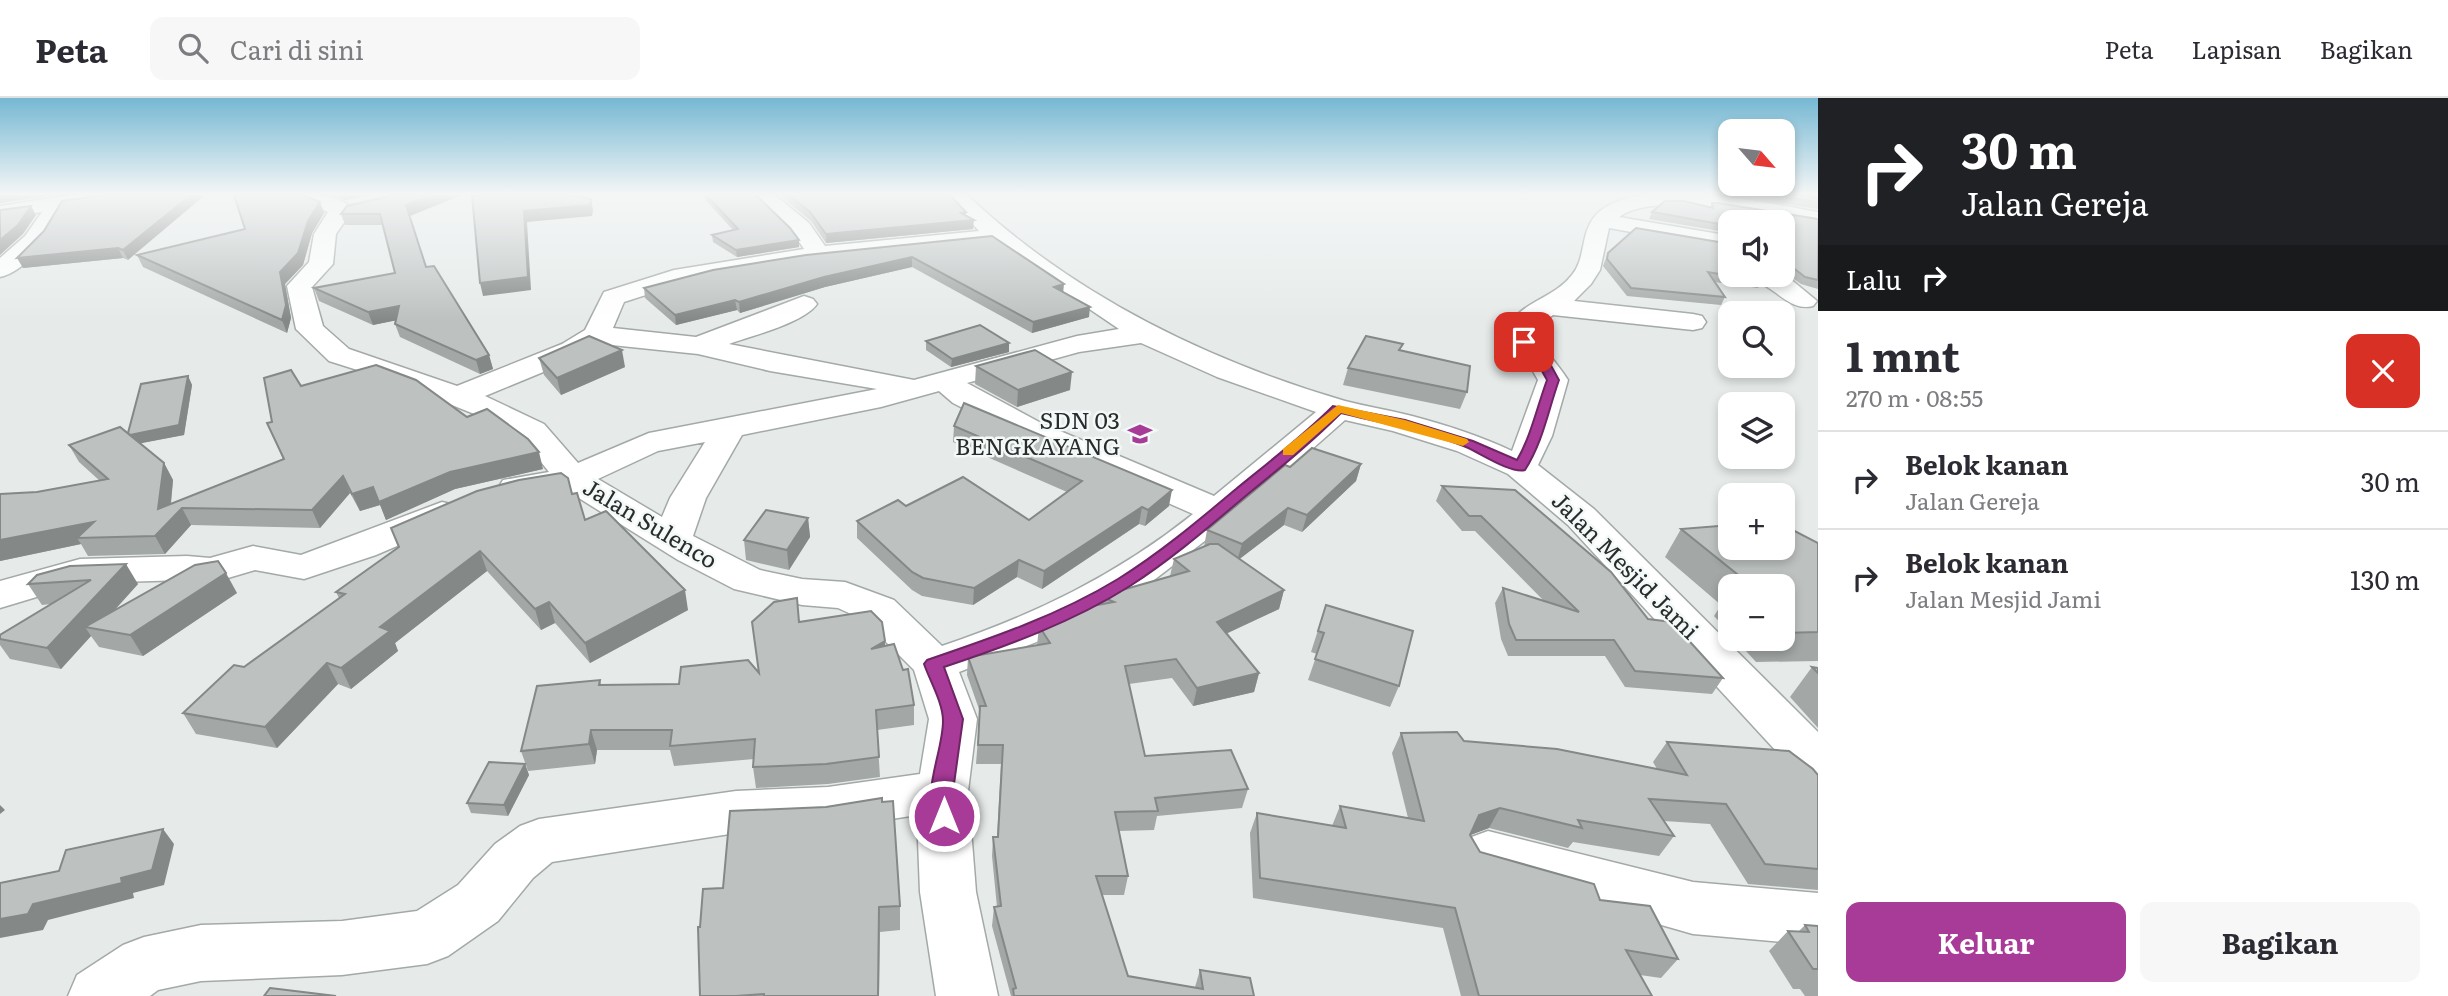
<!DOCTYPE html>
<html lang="id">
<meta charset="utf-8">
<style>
:root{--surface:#fff;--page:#f7f7f7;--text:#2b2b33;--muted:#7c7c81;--line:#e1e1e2;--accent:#a83a98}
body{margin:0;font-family:Literata,serif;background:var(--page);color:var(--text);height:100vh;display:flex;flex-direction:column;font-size:26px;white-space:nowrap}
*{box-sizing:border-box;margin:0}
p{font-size:23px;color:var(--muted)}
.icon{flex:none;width:38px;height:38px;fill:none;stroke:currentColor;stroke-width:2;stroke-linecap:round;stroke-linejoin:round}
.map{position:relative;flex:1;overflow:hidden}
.panel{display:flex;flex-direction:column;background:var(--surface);width:630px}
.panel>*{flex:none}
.hud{background:#202124;color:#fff;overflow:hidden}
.needle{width:46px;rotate:118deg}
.fabs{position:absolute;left:1718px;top:21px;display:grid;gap:14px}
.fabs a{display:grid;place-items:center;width:77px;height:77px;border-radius:14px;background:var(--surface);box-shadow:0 4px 10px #0003;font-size:35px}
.pin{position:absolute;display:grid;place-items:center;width:60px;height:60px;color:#fff;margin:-30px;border-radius:14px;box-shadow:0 4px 10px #0006}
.me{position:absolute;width:77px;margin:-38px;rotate:0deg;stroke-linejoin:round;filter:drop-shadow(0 0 5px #0008)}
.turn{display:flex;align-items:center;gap:24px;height:147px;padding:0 28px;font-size:32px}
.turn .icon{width:91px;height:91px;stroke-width:2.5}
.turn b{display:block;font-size:49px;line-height:60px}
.then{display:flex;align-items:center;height:66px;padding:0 28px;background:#0003;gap:14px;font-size:26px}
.round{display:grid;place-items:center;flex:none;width:74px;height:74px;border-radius:14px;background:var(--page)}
.headline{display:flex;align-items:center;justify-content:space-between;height:119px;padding:0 28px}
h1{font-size:42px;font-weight:700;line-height:52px}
.primary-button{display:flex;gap:14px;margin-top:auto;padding:14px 28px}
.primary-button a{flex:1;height:80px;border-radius:14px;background:var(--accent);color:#fff;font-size:28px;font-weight:700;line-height:80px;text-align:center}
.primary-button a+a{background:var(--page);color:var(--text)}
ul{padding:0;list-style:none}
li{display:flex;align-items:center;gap:21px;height:98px;padding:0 28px;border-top:2px solid var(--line)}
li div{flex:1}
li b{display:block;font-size:26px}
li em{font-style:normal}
header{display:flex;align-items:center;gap:42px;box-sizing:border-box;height:98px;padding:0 35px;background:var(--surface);border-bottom:2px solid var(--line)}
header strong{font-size:33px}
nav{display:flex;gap:38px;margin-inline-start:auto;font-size:24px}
.search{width:490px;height:63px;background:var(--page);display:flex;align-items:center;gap:18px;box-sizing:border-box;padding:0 24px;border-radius:14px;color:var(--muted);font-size:26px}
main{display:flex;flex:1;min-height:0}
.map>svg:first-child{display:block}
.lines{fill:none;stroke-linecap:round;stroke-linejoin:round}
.minor-casing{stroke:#a3a9a8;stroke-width:3}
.minor{fill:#fff;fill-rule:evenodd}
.wall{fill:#a3a7a6}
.shaded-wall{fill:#848887}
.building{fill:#bdc2c1;stroke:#848887;stroke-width:2}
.route{fill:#a83a98;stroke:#6d2663;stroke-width:2}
.slow{fill:#f59e0b}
.labels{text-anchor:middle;stroke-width:5;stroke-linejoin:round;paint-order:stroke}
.poi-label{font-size:23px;fill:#292c2b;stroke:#f3f9f8;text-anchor:end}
.street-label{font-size:23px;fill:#292c2b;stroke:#f3f9f8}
</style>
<header>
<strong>Peta</strong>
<div class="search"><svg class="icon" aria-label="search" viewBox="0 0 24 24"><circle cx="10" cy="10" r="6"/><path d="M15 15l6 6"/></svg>Cari di sini</div>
<nav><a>Peta</a><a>Lapisan</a><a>Bagikan</a></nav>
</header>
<main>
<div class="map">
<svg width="1818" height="898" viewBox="0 0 1818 898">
<rect width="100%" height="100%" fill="#e6ebea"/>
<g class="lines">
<g class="minor-casing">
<g id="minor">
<path d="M71,97H122L119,101L112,103L65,110C55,135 27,173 0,179V160L25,138L42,114L0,120V108Z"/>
<path d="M295,97C314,97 340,96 353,112L336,136L333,166L312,189L323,228L349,251L457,288L562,246L585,232L604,194L674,172L804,151L793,135L753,97H775L809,125L825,148L979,133L945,97H967C1073,197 1206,262 1345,303C1367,309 1390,312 1412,318C1446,327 1480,338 1512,353L1538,282L1530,268L1510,244V225C1525,203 1555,199 1572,177C1586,160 1580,136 1595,118C1632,75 1767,105 1818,114V126C1771,119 1657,91 1619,119L1731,138V152L1609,130L1600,172L1591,186L1574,203L1693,216L1702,218L1706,224L1702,230L1693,232L1553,217L1537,228C1538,248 1557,264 1568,282L1552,338L1538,367L1594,411L1818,634V684L1800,679L1568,427L1508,376L1457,353L1393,333L1345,322L1232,422L1154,482L1070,531L959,574L977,621L968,693L976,794L998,898H936L920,794L917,717L828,731L736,735L552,764L533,780L498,823L448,858L427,866L342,877L201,883L158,892L150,898H68L77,877L123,847L144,839L201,827L342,823L417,813L458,787L495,746L520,728L539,721L736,693L828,689L920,676L929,621L914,572L864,522L838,510L802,507L734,491L678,462L566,392L516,401L503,398L498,390L503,382L549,374L522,340L487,321L389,282L329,263L296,231L287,188L309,164L314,136L328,114L298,101ZM992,145L1119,231L1077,238L914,282L729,246C751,238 804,225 817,206L813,201L804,198L696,239L613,230L624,204C742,164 869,156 992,145ZM1141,245L1217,279L1316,314L1214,398L1041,325L967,285L1079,254ZM602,246L698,256L770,273L877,291L649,335L578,365L544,326L485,298L582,258ZM939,293L953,305L1019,339L1193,416C1117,477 1034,517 942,548L894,502L845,484L802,481L760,472L693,438L706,400L742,337L881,309ZM705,344L670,400L662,419L598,381L658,353Z"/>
<path d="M1783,175L1817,203L1813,208C1789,214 1775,188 1753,182L1750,177Z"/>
<polygon points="442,404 455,407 460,415 455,423 376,457 304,481 255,472 211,485 187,482 83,485 0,510 0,483 80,461 187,458 210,460 253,448 301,457"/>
<polygon points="1488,733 1693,784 1818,795 1818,847 1693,836 1469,772 1461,756 1469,740"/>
</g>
</g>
<use href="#minor" class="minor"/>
</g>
<g class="wall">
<polygon points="106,97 128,162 123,160 23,170"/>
<polygon points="330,97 371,97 344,102"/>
<polygon points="701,97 756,97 799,149 737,159 713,144 712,137 733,132"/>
<polygon points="780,97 950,97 966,114 966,118 973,131 826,145 811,123"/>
<polygon points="1723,97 1808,97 1808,98 1818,100 1818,111"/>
<polygon points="320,104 324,115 312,135 303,167 285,186 291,220 287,235 143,169 137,157 245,131"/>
<polygon points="1712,105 1818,121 1818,191 1801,186 1783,173 1783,124 1731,124 1731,135 1649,121 1652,114 1710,109"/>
<polygon points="347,108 410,118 426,169 489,257 493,271 480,276 400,239 395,226 396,222 373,227 319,203 314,190 395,175 383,127 345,127 341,116"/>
<polygon points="992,138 1063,194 1089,219 1032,235 912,169 825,189 740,215 737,212 676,227 645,200 644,190"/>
<polygon points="1608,155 1731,177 1762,183 1758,190 1714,184 1725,199 1721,207 1627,198 1603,168"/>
<polygon points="926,243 1009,254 951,269 926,252"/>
<polygon points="1401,253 1467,294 1460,311 1343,287 1348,270"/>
<polygon points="539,260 625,269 561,297 544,277"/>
<polygon points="976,268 1070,292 1017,309 975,286"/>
<polygon points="188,278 192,287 184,337 140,345 164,365 173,382 171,406 283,361 267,325 272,324 301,288 467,319 543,371 455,391 386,422 380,407 360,413 350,395 320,430 191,427 165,456 88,458 81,446 0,463 0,396 37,394 100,383 79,364 69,347 128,335"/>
<polygon points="954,328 1169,408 1145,428 1139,426 1042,491 1017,479 973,507 922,498 912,492 857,440 857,423 906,408 1029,422 1067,394 953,344"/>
<polygon points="1361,366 1356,383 1302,434 1284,427 1239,461 1284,492 1279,511 1226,536 1259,575 1254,594 1193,608 1172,580 1129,586 1145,658 1248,691 1242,710 1157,718 1154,732 1119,733 1128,778 1124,797 1102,797 1128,878 1195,889 1200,872 1254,898 1011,898 992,828 994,809 997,809 992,758 993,739 997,739 1001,666 976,666 980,614 967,577 968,559 1037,548 1039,528 1101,507 1102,499 1170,478 1174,461 1204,449 1207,432 1290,369"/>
<polygon points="1442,388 1648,521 1723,580 1712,596 1625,589 1605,558 1508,558 1501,541 1495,505 1503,490 1544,503 1475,433 1462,433 1436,403"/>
<polygon points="572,396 585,422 688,512 590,565 555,525 541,532 487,473 395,545 398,553 351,591 338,586 277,650 196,636 183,615 244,569 339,500 336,494 399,450 391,430"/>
<polygon points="808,420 810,439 789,472 746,462 744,442"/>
<polygon points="1681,431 1818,445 1818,563 1756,564 1735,541 1783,541 1783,488 1731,488 1731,536 1714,518 1721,507 1665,459"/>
<polygon points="37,477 138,486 114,513 237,495 143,558 99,549 91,538 61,571 10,561 0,547 0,537 51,506 42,507 28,486"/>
<polygon points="1326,507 1399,588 1390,609 1308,582 1317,556 1311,554"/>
<polygon points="799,524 885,548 914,607 914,627 877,632 880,679 828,686 756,690 753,669 754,661 674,668 670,652 597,652 595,666 528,673 521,653 600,582 601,587 679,586 759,575"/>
<polygon points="1812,569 1818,570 1818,630 1790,599"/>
<polygon points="1401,635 1657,671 1653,664 1667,644 1818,677 1818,792 1748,786 1710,726 1664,723 1674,738 1659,758 1573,744 1568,750 1489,730 1470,737 1480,754 1600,802 1678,861 1661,880 1640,877 1652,898 1461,898 1443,830 1253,800 1250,735 1257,715 1332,728 1340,708 1408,720 1392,655"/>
<polygon points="525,666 529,677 508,718 471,715 467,705"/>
<polygon points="703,791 900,808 900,832 880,834 879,898 700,898 700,829"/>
<polygon points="1805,827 1818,828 1818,898 1805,898 1800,891 1793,891 1769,853 1788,833 1799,833"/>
</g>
<g class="shaded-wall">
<polygon points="0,97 54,97 0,105"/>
<polygon points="191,97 205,97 128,162 123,152"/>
<polygon points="342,97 371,97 344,102"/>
<polygon points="432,97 462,97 410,118 406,107"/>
<polygon points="591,101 593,112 592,118 527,124 531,192 483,198 480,185 524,113"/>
<polygon points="320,104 324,115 312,135 303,167 285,186 291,220 287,235 282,222 280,174 308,123"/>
<polygon points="31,108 36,117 23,136 0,157 0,142"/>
<polygon points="966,114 966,123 974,122 973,131 826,145 826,136"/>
<polygon points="799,142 799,149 737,159 736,152"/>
<polygon points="118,150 123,160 23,170 17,160"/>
<polygon points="912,159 912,169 825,189 740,215 739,204 824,179"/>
<polygon points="1064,186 1063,196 1054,189"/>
<polygon points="735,202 737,212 676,227 675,217"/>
<polygon points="399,208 403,221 373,227 368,214"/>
<polygon points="1090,209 1089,219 1032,235 1033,224"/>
<polygon points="1009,245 1009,254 951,269 952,261"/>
<polygon points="622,252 625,269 561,297 557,280"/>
<polygon points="489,257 493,271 480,276 476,262"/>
<polygon points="1072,274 1070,292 1017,309 1018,292"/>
<polygon points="188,278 192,287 184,337 132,347 127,338"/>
<polygon points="539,354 543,371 455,391 386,422 379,404 450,374"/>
<polygon points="164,365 173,382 169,423 182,410 191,427 165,456 155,438"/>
<polygon points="1361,366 1356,383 1302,434 1307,417"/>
<polygon points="343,378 350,395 320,430 312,412"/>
<polygon points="373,389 380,407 360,413 352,396"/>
<polygon points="1172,392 1169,408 1145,428 1148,412"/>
<polygon points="1142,409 1139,426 1042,491 1044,473"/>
<polygon points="1288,410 1284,427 1237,463 1242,446"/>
<polygon points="808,420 810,439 789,472 787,452"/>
<polygon points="94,424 77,440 81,446 0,463 0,442"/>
<polygon points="480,453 487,473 395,545 398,553 351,591 341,570 380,529"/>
<polygon points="1019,462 1017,479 973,507 974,490"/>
<polygon points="126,466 138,486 97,531 85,529 91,538 61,571 47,550"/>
<polygon points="226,475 237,495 143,558 130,537"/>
<polygon points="685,492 688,512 590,565 585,545"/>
<polygon points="1284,492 1279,511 1212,542 1217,524"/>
<polygon points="549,504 555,525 541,532 535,511"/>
<polygon points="885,543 885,562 871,551"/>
<polygon points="327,565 338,586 277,650 265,629"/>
<polygon points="1259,575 1254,594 1193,608 1197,590"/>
<polygon points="591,632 597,652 595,666 589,646"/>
<polygon points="525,666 529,677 508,718 504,707"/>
<polygon points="0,707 5,712 0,716"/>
<polygon points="1500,710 1489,730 1468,738 1479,717"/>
<polygon points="163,731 174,746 164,787 133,795 134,800 48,822 43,832 0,840 0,821 33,806 121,780"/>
<polygon points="879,809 879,898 878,898"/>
</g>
<g class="building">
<polygon points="106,97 191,97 123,152 118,150 17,160 44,133 62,103"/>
<polygon points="234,97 303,97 320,104 308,123 298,155 280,174 286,207 282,222 137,157 245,131"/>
<polygon points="394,97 432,97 406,107 426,169 434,168 489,257 476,262 395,226 399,208 368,214 314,190 395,175 380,116 341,116 347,108"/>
<polygon points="472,97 570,97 591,101 590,107 524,113 528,179 480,185"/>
<polygon points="706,97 756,97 790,130 799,142 736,152 712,137 738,131"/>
<polygon points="789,97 950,97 966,114 961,115 974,122 826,136 810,114"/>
<polygon points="1771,97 1808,97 1808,98 1818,100 1818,104"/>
<polygon points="1665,103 1684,103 1713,110 1712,105 1718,105 1818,121 1818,182 1805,179 1787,165 1783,165 1783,124 1731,124 1731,128 1652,114"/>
<polygon points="31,108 18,127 0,142 0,112"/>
<polygon points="1636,130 1731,146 1731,177 1757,177 1763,179 1762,183 1708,174 1725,199 1631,190 1607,161 1608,155"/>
<polygon points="992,138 1064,186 1054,189 1090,209 1033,224 912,159 824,179 739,204 735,202 675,217 644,190 713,172 806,157"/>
<polygon points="980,227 1009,245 952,261 926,243"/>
<polygon points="589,238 622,252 557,280 539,260"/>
<polygon points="1366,238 1403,246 1399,252 1470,268 1467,294 1348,270"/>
<polygon points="1035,252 1072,274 1018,292 976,268"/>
<polygon points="376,267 416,282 467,319 487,311 528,341 539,354 450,374 379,404 373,389 352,396 343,378 312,412 182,410 155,438 77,440 94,424 0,442 0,396 37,394 108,381 69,347 120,329 164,365 158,411 284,361 267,325 272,324 264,280 291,272 301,288"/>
<polygon points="188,278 179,327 130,337 128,335 141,286"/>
<polygon points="964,305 1172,392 1148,412 1142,409 1044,473 1019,462 974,490 923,480 912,474 857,423 898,402 906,408 963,379 1029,422 1082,383 954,328"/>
<polygon points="1312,350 1361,366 1307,417 1288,410 1242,446 1207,432 1285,367 1290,369"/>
<polygon points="561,375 568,380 572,396 577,395 585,422 606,413 685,492 585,545 549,504 535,511 480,453 380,529 390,533 341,570 327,565 265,629 183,615 234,567 244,569 345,496 336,494 399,449 391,430 477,393 519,382"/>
<polygon points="1442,388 1515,392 1611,474 1648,521 1672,524 1723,580 1635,573 1614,542 1516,542 1509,526 1503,490 1579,514 1481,418 1469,418"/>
<polygon points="766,412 808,420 787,452 744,442"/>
<polygon points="1731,427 1731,450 1783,450 1783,427 1818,445 1818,534 1783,535 1783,488 1752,488 1681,431"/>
<polygon points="1210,446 1218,446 1284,492 1217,524 1259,575 1197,590 1176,561 1125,568 1145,658 1231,652 1248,691 1155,700 1158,713 1115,714 1128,778 1096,778 1128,878 1203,891 1200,872 1250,880 1254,898 1014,898 1013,891 1016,890 994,809 1001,808 993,739 998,739 1003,647 978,647 980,608 986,608 968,559 1050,545 1039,528 1082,510 1114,504 1102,499 1108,496 1189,473 1174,461"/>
<polygon points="218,463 226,475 130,537 85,529 195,467"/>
<polygon points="126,466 47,550 0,541 0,537 91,482 28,486 37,477 70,468"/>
<polygon points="797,500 799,524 871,513 882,524 885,543 871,551 894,546 903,572 908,571 914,607 876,612 879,659 826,666 753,669 755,641 670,648 672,632 591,632 589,646 521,653 537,588 600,582 599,587 679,586 681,569 748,562 759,575 752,524 774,504"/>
<polygon points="1326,507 1413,533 1399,588 1315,561 1324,535 1318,533"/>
<polygon points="1812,569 1818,570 1818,575"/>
<polygon points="1457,634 1464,643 1557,651 1687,677 1667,644 1789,653 1813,671 1818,677 1818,771 1765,766 1726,706 1649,701 1674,738 1578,722 1582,730 1500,710 1479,717 1470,737 1480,754 1594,786 1600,802 1650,808 1678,861 1626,852 1652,898 1479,898 1455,810 1260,780 1257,715 1346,730 1340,708 1424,723 1401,635"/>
<polygon points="489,664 525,666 504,707 467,705"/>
<polygon points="882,700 882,704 893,703 900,808 879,809 878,898 764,898 764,896 736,898 700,898 698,829 700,829 703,791 723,790 730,713 826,709"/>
<polygon points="163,731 152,772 121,780 122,785 33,806 28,816 0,821 0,785 59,773 66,752"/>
<polygon points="1805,827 1818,828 1818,871 1813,871 1788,833 1809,834"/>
<polygon points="270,890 336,898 264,898"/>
</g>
<linearGradient id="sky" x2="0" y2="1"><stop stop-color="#76b8d3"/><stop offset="0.43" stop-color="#f4f6f6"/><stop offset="1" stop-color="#f4f6f6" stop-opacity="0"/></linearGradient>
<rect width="1818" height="223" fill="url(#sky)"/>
<path class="route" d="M1520,241H1528L1548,262L1559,282C1548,313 1543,344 1525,372C1511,376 1480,355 1466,349C1426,333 1382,325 1341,315C1312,344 1280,370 1248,396C1210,428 1172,461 1130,488C1073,524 1007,548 944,569L963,621L953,693L955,718L951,724L944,727L936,724C921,694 943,654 943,623C943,605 930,583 924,566L927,562C992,540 1059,517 1118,481C1160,455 1199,422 1236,391C1269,364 1303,338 1333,308L1405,322L1473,343L1517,362C1531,338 1537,309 1547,282L1538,266L1519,244Z"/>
<polygon class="slow" points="1338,307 1405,322 1467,341 1469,344 1463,348 1341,315 1293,357 1283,357 1283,351"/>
<defs>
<g id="school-bare" transform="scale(1.89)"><path d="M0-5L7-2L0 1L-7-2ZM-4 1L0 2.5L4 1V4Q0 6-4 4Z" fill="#a83a98" stroke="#f3f9f8" stroke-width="2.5" paint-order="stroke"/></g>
</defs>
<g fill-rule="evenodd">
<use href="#school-bare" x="1140" y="336"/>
</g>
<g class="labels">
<g class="poi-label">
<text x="1120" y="331">SDN 03<tspan x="1120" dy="26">BENGKAYANG</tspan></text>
</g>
<g class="street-label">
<text transform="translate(650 426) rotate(31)" y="8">Jalan Sulenco</text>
<text transform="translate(1625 468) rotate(45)" y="8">Jalan Mesjid Jami</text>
</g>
</g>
</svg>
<div class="fabs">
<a><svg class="needle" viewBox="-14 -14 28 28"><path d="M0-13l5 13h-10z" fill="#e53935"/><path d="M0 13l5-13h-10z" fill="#7c7c81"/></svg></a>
<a><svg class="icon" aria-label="sound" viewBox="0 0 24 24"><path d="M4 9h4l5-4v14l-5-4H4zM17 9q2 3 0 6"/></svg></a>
<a><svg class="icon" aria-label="search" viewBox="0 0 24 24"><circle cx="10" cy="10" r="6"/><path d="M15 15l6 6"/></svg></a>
<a><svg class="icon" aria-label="layers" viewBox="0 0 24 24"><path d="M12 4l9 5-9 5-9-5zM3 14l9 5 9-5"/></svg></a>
<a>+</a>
<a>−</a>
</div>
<div class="pin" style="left:1524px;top:244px;background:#d93025"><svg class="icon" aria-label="arrive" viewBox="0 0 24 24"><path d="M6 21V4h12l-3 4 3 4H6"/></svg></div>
<svg class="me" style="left:944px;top:718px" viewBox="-20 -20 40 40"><circle r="17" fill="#a83a98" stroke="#fff" stroke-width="3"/><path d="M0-11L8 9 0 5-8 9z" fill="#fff"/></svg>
</div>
<section class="panel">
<div class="hud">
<div class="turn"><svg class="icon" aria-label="right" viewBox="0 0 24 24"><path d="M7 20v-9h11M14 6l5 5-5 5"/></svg><div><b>30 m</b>Jalan Gereja</div></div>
<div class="then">Lalu<svg class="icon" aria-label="right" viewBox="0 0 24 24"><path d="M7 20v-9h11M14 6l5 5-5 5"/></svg></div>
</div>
<div class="headline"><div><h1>1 mnt</h1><p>270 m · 08:55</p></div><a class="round" style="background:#d93025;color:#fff"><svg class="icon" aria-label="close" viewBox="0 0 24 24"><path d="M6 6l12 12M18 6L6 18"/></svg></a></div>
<ul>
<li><svg class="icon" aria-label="right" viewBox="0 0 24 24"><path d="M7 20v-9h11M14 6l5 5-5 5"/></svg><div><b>Belok kanan</b><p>Jalan Gereja</p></div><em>30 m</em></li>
<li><svg class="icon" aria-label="right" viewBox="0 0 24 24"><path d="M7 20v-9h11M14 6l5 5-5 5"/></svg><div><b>Belok kanan</b><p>Jalan Mesjid Jami</p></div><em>130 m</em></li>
</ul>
<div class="primary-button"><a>Keluar</a><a>Bagikan</a></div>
</section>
</main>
